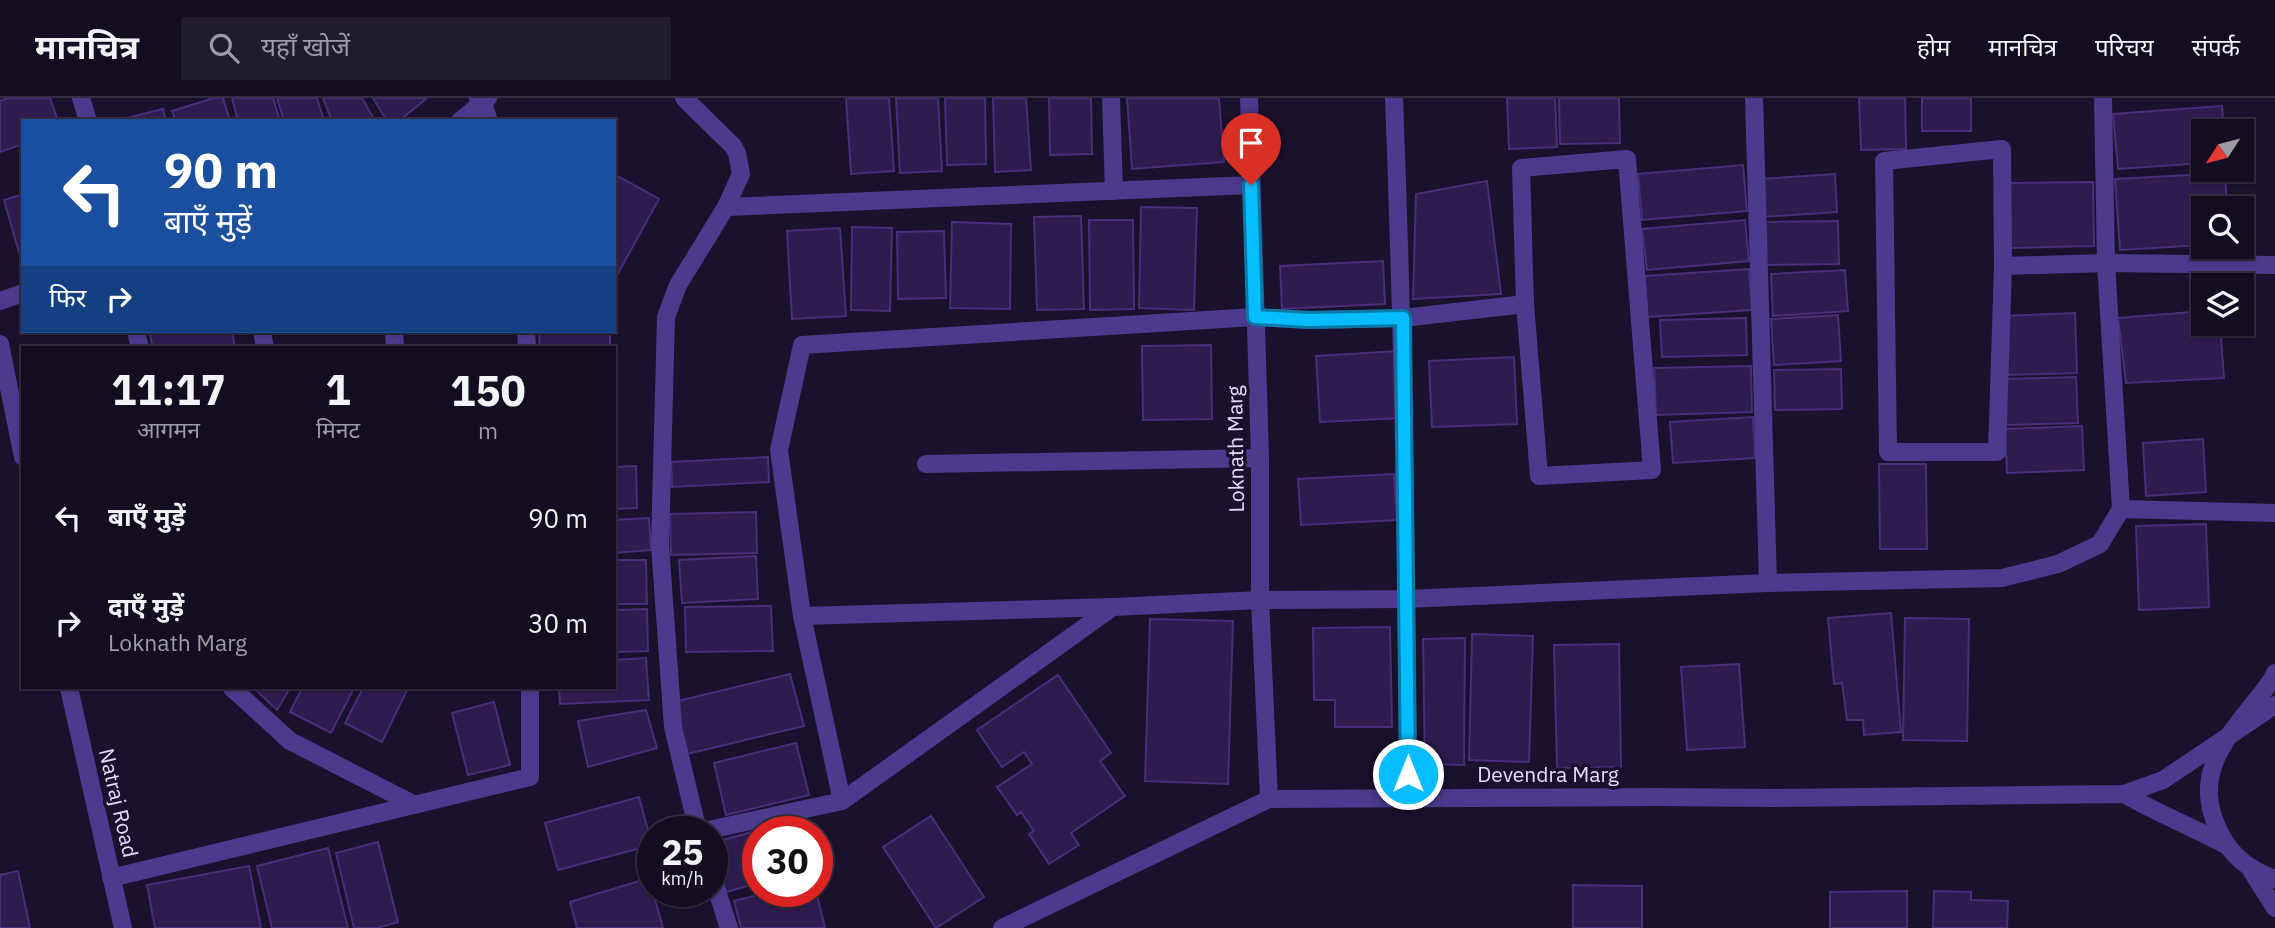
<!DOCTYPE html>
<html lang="hi">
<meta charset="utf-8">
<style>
:root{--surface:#140d22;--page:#211b2f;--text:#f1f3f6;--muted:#9d9ca5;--line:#332d40}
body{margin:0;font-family:"IBM Plex Sans","Noto Sans Devanagari",sans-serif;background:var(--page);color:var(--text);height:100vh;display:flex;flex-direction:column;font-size:26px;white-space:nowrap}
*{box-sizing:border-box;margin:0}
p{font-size:23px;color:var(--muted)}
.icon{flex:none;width:38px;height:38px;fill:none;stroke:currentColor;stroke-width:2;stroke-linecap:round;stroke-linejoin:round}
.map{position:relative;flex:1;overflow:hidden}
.drawer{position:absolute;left:21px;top:248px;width:595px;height:343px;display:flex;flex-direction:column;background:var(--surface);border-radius:0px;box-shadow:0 2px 5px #0004,0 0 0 2px var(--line)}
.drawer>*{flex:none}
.top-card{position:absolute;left:21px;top:21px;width:595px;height:214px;border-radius:0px;box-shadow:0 2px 5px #0004,0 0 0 2px var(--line);background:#1a4fa0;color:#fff;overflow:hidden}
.needle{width:46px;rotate:234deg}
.buttons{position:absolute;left:2191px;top:21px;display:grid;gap:14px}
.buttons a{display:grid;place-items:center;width:63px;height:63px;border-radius:0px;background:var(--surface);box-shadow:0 2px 5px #0004,0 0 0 2px var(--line);font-size:35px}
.speed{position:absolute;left:637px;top:718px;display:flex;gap:14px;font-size:35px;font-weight:700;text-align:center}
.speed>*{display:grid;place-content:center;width:91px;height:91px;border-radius:50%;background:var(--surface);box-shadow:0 2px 5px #0004,0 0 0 2px var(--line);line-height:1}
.speed small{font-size:18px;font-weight:400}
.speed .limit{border:10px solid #d22;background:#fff;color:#111}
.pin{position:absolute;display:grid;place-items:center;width:60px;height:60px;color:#fff;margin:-72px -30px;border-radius:50% 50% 50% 0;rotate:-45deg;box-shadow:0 0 7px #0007}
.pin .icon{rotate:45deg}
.me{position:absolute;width:77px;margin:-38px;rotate:0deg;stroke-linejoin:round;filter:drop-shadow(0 0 5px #0008)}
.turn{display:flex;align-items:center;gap:24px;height:147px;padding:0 28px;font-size:32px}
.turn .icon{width:91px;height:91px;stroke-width:2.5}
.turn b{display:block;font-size:49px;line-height:60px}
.then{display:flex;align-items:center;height:66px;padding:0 28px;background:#0003;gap:14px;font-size:26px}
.eta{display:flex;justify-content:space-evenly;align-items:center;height:119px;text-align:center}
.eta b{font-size:42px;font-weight:800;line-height:49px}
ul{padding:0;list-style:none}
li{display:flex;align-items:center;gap:21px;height:105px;padding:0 28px}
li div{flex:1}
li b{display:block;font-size:26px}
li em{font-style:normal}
header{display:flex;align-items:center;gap:42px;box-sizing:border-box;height:98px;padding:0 35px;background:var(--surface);border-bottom:2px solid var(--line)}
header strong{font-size:33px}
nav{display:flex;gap:38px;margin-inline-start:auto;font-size:24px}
.search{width:490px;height:63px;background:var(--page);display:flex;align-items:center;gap:18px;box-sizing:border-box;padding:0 24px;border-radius:0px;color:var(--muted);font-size:26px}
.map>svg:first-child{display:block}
.building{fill:#2f1c4e;stroke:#4a2d7b;stroke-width:2}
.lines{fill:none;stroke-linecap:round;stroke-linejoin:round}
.minor{stroke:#4b3a8d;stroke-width:18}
.route-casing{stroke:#057ba6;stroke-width:18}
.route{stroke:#08bdff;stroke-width:12}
.labels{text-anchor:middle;stroke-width:7;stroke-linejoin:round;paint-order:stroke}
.street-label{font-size:21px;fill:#e6dcff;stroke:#1a112d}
</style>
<header>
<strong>मानचित्र</strong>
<div class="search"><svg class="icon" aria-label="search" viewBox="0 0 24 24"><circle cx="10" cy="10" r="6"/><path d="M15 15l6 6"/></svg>यहाँ खोजें</div>
<nav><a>होम</a><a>मानचित्र</a><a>परिचय</a><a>संपर्क</a></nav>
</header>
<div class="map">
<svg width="2275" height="830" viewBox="0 0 2275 830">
<rect width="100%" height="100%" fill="#1a112d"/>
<g class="building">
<polygon points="8,0 50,0 58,23 23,23 23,46 0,54 0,3"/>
<polygon points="214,0 223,0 230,23 176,23 172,13"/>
<polygon points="232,0 273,0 280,23 238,23"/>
<polygon points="277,0 317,0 324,23 284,23"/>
<polygon points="323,0 362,0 375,23 332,23"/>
<polygon points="373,0 427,0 399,23 387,23"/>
<polygon points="846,0 889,0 894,73 851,76"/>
<polygon points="896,0 938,0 942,73 900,75"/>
<polygon points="945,0 985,0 986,66 947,67"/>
<polygon points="993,0 1026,0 1031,72 995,74"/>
<polygon points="1049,0 1091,0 1092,56 1050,57"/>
<polygon points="1127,0 1219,0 1224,64 1132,71"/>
<polygon points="1507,0 1555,0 1557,49 1509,51"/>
<polygon points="1559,0 1619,0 1620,45 1560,46"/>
<polygon points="1859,0 1905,0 1906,51 1861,52"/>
<rect x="1922" y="0" width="49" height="33"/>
<polygon points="2222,8 2224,33 2203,33 2203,65 2118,71 2113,16"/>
<polygon points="163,11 166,23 115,23"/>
<polygon points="1743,67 1747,113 1642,122 1638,76"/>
<polygon points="2225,75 2227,110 2203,110 2203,147 2120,152 2115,81"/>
<polygon points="614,76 659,101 616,179 614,178"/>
<polygon points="1835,76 1837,114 1762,119 1760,81"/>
<polygon points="1487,83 1501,196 1413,201 1416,96"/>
<polygon points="2093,84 2094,148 2011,150 2010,85"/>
<polygon points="23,96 23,157 20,158 4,102"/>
<polygon points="1141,109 1197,110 1194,212 1139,210"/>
<polygon points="1081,118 1084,211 1037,212 1034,119"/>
<polygon points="1089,122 1133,122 1134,211 1090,212"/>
<polygon points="1745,122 1749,163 1647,172 1642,131"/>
<polygon points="1838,123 1839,166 1765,167 1764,124"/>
<polygon points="952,124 1011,126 1010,211 950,210"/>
<polygon points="852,129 892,130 890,213 851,212"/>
<polygon points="840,130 846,218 792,221 787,133"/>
<polygon points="944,133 946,200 898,201 897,134"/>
<polygon points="1383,163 1385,206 1282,211 1280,168"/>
<polygon points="1749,171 1752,212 1647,219 1645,178"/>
<polygon points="1845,172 1848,213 1773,218 1771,176"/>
<polygon points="2203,213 2203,226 2220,226 2224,280 2126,285 2118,220"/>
<polygon points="2075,215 2077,275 2007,277 2005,218"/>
<polygon points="1838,217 1841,263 1774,267 1771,221"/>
<polygon points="1746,220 1747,257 1662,259 1660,222"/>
<polygon points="149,233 232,233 235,250 153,250"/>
<polygon points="539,233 610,233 610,250 540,250"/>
<polygon points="1211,247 1212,321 1143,322 1142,248"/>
<polygon points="1398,253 1402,320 1320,324 1316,258"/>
<polygon points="1514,259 1517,326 1432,329 1429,263"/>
<polygon points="1751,268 1752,314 1656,317 1654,270"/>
<polygon points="1841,271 1842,311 1775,312 1774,272"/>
<polygon points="2076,279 2078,325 2005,327 2003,281"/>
<polygon points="1753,319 1755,360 1673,365 1670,324"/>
<polygon points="2082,328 2084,372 2007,375 2005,331"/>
<polygon points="2203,341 2206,394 2146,398 2143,345"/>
<polygon points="768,359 769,384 672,389 671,364"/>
<polygon points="1879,366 1926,366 1927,451 1880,451"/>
<polygon points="636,368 637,410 614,411 614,369"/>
<polygon points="1394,376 1397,422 1301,427 1298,381"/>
<polygon points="756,414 757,455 671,457 670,416"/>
<polygon points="649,420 651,452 614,455 614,422"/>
<polygon points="2206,426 2209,509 2139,512 2136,428"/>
<polygon points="756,458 758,501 682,505 679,462"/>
<polygon points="614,462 646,462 647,506 614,506"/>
<polygon points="771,508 773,553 686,554 685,509"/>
<polygon points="647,511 648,553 614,554 614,512"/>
<polygon points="1891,515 1901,634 1864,637 1863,622 1847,622 1842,585 1834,586 1828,520"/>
<polygon points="1905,520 1969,521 1967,643 1903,642"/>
<polygon points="1150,521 1233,523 1228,686 1145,683"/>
<polygon points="1390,529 1392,629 1335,629 1335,602 1314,602 1313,530"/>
<polygon points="1472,536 1533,538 1529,664 1469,662"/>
<polygon points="1465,540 1464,667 1425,666 1423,541"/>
<polygon points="1619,546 1621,669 1557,670 1554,547"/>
<polygon points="646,560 649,602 560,606 559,590 614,590 614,562"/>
<polygon points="1739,566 1745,649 1687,652 1681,569"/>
<polygon points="790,576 804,628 687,656 674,604"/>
<polygon points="1058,577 1111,655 1100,663 1125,698 1071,735 1079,747 1049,766 1029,736 1034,733 1021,714 1017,717 997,689 1032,666 1024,654 1002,669 977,632"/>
<polygon points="254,590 290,590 277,612"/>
<polygon points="302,590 354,590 331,635 290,614"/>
<polygon points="363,590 408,590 382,644 345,625"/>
<polygon points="494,604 510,667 468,677 452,615"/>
<polygon points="646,612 657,650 588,669 578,623"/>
<polygon points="796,645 809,697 726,717 714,665"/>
<polygon points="639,699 652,747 558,772 545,725"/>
<polygon points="931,718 984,799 936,830 883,749"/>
<polygon points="794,722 797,733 758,733 758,785 726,794 712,745"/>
<polygon points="378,744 398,824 377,830 354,830 336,755"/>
<polygon points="328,750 348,830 272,830 257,768"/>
<polygon points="249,768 261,830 155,830 147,787"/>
<polygon points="18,773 30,830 0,830 0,777"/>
<polygon points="649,780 663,830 577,830 570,804"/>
<polygon points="1573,787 1642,788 1642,830 1573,830"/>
<polygon points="774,793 816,793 825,830 741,830 734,803"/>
<polygon points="1907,793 1907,830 1830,830 1830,794"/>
<polygon points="1934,793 1971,794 1971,802 2008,803 2007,830 1933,830"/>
</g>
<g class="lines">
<g class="minor">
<polyline points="81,0 88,23"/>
<polyline points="478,0 483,5 489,23"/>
<polyline points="684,0 733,48 737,55 741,76 726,109 678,187 666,219 660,447 673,629 698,733"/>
<polyline points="1111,0 1114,93"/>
<polyline points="1249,0 1260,360 1260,502 1269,701"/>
<path d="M1394,0C1403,234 1407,467 1408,701"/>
<polyline points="1754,0 1768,485"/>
<polyline points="460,23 488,0"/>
<polygon points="1627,61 1652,372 1539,378 1525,206 1521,70"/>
<polyline points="726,109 1251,87"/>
<polyline points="2003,168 1997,354 1888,354 1884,63 2002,51 2003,168 2106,165 2275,167"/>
<polyline points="0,203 23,195"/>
<polyline points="136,233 140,250"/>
<polyline points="262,233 265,250"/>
<polyline points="394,233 395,250"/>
<polyline points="526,233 527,250"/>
<polyline points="0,246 23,359"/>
<polyline points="926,366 1260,360"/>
<polyline points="2121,411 2275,415"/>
<polyline points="802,518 1113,509 1260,502 1407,501 1768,485 2002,480 2058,466 2100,446 2121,411 2106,165 2103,0"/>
<path d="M2275,575C2270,587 2261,596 2253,606C2221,646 2193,681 2219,733C2231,758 2249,772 2275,781"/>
<polyline points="69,590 123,830"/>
<polyline points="232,590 290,643 415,707"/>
<path d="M2124,696C2157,715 2192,729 2226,747"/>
<polyline points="842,703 1113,509"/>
<polyline points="704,733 842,703 802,518 779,352 802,247 1255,219 1309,222 1403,220 1525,206"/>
<polyline points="2251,772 2275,810"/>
<polyline points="712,777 729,830"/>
<polyline points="111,780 530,679 530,590"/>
<polyline points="1002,830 1269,701 1657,699 1770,700 2124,696 2163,682 2275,607"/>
</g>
</g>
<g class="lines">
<g class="route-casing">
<polyline id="route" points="1251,87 1255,219 1309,222 1403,220 1408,676"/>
</g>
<use href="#route" class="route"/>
</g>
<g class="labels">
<g class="street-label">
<text transform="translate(1236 351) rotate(-91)" y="7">Loknath Marg</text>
<text x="1548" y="684">Devendra Marg</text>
<text transform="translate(118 705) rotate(77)" y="7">Natraj Road</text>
</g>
</g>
</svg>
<div class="buttons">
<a><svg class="needle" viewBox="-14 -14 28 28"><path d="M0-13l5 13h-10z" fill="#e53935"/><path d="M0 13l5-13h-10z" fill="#9d9ca5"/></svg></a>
<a><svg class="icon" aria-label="search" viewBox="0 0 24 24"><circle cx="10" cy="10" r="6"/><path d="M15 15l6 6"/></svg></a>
<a><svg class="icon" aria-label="layers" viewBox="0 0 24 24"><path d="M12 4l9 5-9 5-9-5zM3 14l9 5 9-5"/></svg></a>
</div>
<div class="speed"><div>25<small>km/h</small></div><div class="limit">30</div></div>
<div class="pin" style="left:1251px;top:87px;background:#d93025"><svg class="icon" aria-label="arrive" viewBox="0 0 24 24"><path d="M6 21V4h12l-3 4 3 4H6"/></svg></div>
<svg class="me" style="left:1408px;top:676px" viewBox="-20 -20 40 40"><circle r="17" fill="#08bdff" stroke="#fff" stroke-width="3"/><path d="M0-11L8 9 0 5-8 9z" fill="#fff"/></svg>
<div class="top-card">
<div class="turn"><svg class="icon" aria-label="left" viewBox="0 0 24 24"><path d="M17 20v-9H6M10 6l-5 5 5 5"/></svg><div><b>90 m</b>बाएँ मुड़ें</div></div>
<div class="then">फिर<svg class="icon" aria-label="right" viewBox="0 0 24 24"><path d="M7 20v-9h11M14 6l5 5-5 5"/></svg></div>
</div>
<section class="drawer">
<div class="eta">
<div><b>11:17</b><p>आगमन</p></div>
<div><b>1</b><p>मिनट</p></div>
<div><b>150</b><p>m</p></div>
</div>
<ul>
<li><svg class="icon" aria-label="left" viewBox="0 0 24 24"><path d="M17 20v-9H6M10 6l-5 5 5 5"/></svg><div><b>बाएँ मुड़ें</b></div><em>90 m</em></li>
<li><svg class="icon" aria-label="right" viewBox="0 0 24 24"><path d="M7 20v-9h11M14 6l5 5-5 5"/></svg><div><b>दाएँ मुड़ें</b><p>Loknath Marg</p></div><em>30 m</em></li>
</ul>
</section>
</div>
